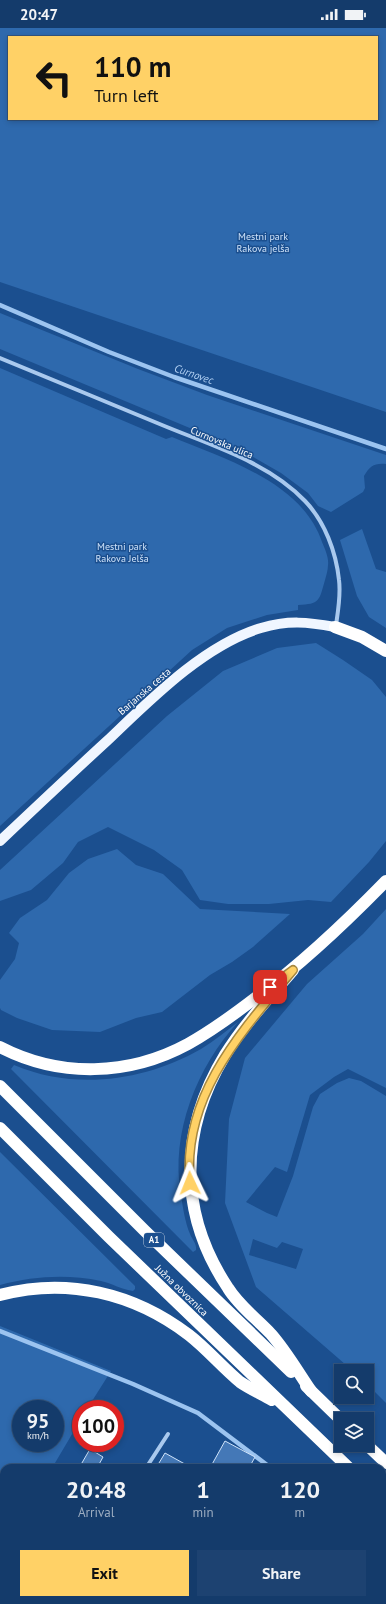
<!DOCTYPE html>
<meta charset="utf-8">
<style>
:root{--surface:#143b6b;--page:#1d4271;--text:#f1f3f6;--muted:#9dadc1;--line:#33557e;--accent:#ffd166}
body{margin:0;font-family:"PT Sans",sans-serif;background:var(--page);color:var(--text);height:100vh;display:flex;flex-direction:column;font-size:15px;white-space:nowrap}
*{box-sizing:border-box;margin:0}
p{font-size:13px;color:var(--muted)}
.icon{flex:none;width:22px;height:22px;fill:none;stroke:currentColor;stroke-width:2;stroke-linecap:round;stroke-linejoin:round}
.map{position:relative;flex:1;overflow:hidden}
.sheet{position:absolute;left:0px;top:1436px;width:386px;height:140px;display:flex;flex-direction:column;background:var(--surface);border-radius:12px 12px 0 0;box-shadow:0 2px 6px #0003,0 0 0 1px var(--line)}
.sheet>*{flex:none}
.top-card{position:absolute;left:8px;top:8px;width:370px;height:84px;border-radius:0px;box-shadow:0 2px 6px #0003,0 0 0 1px var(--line);background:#ffd166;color:#111;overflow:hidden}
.controls{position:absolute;left:334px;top:1336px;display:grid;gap:8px}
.controls a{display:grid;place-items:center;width:40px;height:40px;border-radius:0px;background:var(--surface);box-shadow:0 2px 6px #0003,0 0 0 1px var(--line);font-size:20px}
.speed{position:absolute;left:12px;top:1372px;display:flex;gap:8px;font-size:20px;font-weight:700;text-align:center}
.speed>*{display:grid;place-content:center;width:52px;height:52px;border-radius:50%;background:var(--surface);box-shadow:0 2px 6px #0003,0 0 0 1px var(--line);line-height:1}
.speed small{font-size:10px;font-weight:400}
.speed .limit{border:6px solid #d22;background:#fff;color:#111}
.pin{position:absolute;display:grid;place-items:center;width:34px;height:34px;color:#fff;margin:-17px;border-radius:8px;box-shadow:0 2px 6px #0006}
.me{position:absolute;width:44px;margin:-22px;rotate:358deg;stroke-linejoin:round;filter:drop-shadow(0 0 3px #0008)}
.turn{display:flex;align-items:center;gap:14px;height:84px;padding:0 20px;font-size:18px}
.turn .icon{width:52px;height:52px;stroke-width:2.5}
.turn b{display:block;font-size:28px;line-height:34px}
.eta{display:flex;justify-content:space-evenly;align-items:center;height:68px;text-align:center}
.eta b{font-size:24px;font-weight:800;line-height:28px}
.action{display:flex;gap:8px;margin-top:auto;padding:8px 20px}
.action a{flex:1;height:46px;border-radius:0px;background:var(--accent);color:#111;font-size:16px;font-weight:800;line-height:46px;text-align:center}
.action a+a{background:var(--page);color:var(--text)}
.status{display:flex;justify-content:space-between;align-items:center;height:28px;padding:0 20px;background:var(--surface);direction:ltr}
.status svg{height:11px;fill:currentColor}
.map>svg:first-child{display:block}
.green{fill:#2e69ad;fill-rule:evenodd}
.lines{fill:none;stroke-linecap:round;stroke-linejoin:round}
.stream{stroke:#9cc4f0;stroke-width:4.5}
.building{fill:#4478b7;stroke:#cfe3fa}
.street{stroke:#a9c9ee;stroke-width:4}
.primary{stroke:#f0f6ff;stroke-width:10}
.highway{stroke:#fff;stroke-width:12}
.route-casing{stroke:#a68842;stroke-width:10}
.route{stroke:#ffd166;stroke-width:7}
.labels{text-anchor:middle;stroke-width:3;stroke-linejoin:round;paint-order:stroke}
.shield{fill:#1b4f8f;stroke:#bbcadd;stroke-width:1}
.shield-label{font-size:9px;font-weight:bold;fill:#fff}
.park-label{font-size:10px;fill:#cfe3fa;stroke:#1b4f8f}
.street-label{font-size:10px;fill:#fff;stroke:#1b4f8f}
.water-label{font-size:11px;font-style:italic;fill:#b5d3f5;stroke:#1b4f8f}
</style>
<div class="status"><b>20:47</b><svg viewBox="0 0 49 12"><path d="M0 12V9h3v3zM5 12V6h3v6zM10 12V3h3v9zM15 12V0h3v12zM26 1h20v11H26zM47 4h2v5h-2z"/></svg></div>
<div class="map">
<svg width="386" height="1576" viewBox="0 0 386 1576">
<rect width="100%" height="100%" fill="#1b4f8f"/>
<g class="green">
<path d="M0,0H386V384L0,254ZM9,9H377V91H9Z"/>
<path d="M0,285L138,341L207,367L386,427V436C374,435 370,438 364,448L365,460L363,464L331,484L318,478L308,465L281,445L248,426L197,403L0,321Z"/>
<path d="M0,340L166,411L172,409C225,431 302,454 322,514C325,521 329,530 328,537C328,542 326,548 325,552C319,573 320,576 298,577V582L267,587L227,600L192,622L0,798Z"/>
<polygon points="362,501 376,541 386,544 386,600 369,589 357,568 340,512"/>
<polygon points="316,615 343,632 372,652 386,669 386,813 369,834 331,874 308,872 269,876 228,876 200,872 182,842 154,822 108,799 78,814 63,835 31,862 0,873 0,842 167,688 223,643 277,620"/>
<polygon points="117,821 136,837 163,846 200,881 290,886 253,919 232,934 210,947 162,984 136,990 100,1004 52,1002 17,990 1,982 0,980 0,952 15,931 19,915 9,905 20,890 47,872 69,845 88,831"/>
<path d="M386,881V1060L348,1041L334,1049L310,1067L287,1144L275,1139L246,1174L267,1185L277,1189L293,1148L313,1079L320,1066L337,1055L349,1050L361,1053L386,1068V1375L367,1356V1343H353L256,1259L225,1175L229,1091L245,1030L307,956L363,906ZM253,1211L277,1220L282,1214L303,1221L296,1241L249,1227Z"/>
<path d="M238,994C197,1039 170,1105 181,1167C183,1180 185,1194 190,1206C192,1211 197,1216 196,1222L193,1224L11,1041L14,1037C75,1063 145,1053 201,1021C214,1013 226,1003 238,994Z"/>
<path d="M0,1124L135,1258V1261L133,1263C123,1262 111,1255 101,1253C67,1246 34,1248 0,1257Z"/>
<path d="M0,1298L111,1343L87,1381H81V1391L52,1440H4V1519L0,1525ZM21,1381H55V1415H21Z"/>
<polygon points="382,1519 386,1523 386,1553 382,1553"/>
<polygon points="207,1572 360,1572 357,1576 204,1576"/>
</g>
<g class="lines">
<g class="stream">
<polyline points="0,277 109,324 174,349 386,421"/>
<polyline points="0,1303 133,1356 198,1385 271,1440"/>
<polyline points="382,1533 386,1536"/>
</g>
</g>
<g class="building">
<polygon points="225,1413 255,1429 249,1440 210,1440"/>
<polygon points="90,1421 103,1429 97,1440 79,1440"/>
<polygon points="165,1425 192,1440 156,1440"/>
</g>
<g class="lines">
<g class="street">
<path d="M0,330C54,352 108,375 162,397C210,417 268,434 305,473C325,494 336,524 339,552C341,567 338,583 336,597"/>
<polyline points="146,1440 168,1406"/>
<polyline points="63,1576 66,1572"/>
<polyline points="190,1576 192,1572"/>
</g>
<path class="primary" d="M0,813C36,779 72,745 108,712C150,672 204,617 261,600C288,592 308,594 335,599"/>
<g class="highway">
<polyline points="335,599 362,609 386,623"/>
<path d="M293,942C270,969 244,996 225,1027C179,1103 178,1185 228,1260C239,1278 257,1291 271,1306C286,1323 298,1344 311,1363"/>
<path d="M0,1019C60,1050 129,1048 188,1016C213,1002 236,985 258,968C304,934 346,894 386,853"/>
<polyline points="0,1058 145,1203 291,1344"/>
<polyline points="0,1100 109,1209 349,1440"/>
<path d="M0,1267C67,1249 134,1265 189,1307C207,1321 222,1339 240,1354C250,1361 262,1366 272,1372"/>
<polyline points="306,1358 341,1392"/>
<polyline points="367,1417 386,1435"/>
<polyline points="382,1471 386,1475"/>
</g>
</g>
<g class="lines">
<g class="route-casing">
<path id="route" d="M190,1155C182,1068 241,1004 293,942L270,959"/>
</g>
<use href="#route" class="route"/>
</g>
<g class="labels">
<rect class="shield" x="144" y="1205" width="20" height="14" rx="3"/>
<g class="shield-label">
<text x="154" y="1215">A1</text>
</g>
<g class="park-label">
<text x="263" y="212">Mestni park<tspan x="263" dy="12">Rakova jelša</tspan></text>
<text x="122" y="522">Mestni park<tspan x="122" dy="12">Rakova Jelša</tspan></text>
</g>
<g class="street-label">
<text transform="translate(222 414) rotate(23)" y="4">Curnovska ulica</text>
<text transform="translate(144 663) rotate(-41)" y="4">Barjanska cesta</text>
<text transform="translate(182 1262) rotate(44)" y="4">Južna obvoznica</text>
</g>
<g class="water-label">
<text transform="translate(194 346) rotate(19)" y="4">Curnovec</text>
</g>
</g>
</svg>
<div class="controls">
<a><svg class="icon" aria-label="search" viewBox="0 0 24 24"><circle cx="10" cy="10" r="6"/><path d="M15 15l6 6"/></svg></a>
<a><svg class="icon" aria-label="layers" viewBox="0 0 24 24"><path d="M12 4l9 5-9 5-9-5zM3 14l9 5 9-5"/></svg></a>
</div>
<div class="speed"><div>95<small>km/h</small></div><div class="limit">100</div></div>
<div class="pin" style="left:270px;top:959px;background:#d93025"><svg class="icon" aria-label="arrive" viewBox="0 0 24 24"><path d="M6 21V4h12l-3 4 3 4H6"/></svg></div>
<svg class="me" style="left:190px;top:1155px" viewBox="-20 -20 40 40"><path d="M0-17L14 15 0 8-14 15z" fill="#ffd166" stroke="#fff" stroke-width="4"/></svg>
<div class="top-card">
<div class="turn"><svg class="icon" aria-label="left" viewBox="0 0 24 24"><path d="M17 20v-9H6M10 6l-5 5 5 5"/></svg><div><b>110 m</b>Turn left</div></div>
</div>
<section class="sheet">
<div class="eta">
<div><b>20:48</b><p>Arrival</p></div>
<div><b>1</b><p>min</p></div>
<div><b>120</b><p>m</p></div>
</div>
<div class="action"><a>Exit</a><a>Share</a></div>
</section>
</div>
